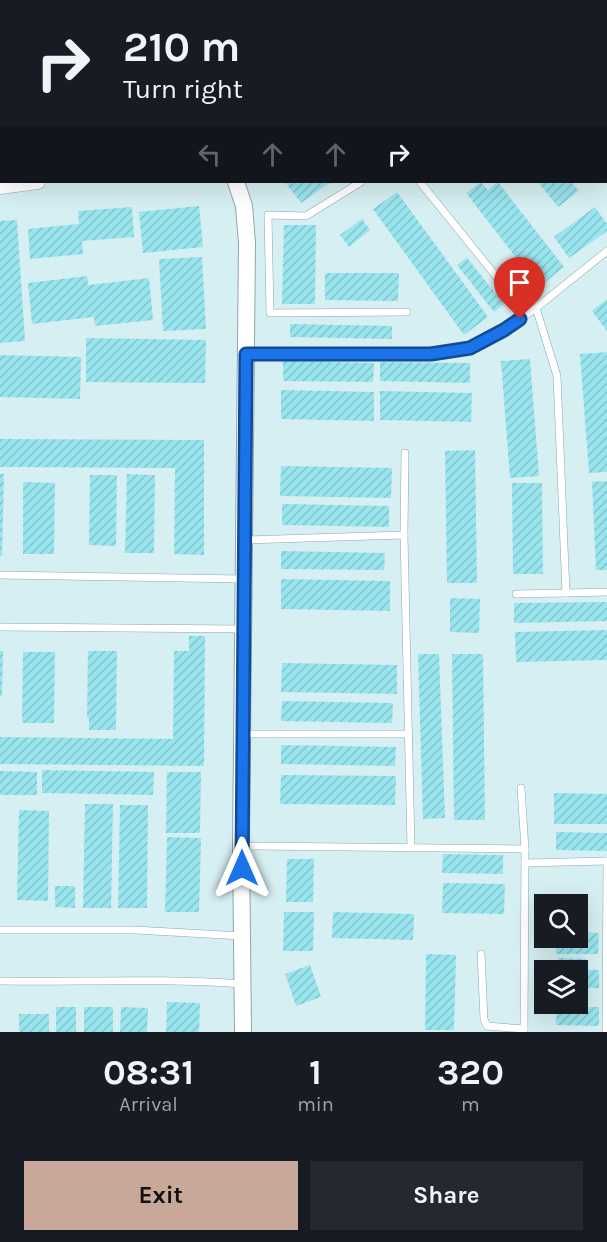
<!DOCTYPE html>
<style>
:root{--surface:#171b24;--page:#242831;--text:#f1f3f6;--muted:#9ea1a6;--accent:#c8a999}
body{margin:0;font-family:Karla,sans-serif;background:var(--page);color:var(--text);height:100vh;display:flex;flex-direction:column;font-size:22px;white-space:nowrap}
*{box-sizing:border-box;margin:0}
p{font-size:20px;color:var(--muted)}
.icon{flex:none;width:33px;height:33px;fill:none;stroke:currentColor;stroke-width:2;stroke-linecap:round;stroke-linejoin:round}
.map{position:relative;height:1032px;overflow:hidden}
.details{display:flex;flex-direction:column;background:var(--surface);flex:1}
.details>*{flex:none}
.banner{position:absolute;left:0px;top:0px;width:608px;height:183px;box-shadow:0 6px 24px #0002;background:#171b24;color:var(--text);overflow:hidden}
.controls{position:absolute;left:534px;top:894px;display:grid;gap:12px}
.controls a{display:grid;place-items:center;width:54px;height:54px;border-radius:0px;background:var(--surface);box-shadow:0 6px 24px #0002;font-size:30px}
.pin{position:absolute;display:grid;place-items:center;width:51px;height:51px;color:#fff;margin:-62px -26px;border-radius:50% 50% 50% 0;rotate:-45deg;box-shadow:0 0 6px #0007}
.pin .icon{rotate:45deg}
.me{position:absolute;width:66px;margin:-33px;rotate:0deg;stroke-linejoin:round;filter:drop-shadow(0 0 4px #0008)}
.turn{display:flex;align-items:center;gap:21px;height:126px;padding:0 24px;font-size:27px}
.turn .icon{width:78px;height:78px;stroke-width:2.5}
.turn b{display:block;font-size:42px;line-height:51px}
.lanes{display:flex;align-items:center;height:57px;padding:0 24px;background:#0003;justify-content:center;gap:30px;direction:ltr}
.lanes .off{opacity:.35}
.eta{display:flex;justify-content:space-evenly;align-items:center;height:102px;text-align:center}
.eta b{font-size:36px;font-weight:700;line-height:42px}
.action{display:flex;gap:12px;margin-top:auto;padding:12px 24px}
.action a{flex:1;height:69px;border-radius:0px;background:var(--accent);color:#111;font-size:24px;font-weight:700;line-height:69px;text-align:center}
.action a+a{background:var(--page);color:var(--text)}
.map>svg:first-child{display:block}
.building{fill:url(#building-hatch)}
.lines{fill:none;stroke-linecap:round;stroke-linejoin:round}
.service-casing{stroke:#8ea7a9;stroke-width:8}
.minor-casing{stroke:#8ea7a9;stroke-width:15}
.tertiary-casing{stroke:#8ea7a9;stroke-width:18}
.service{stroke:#fff;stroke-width:7}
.minor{stroke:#fff;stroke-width:14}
.tertiary{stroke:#fff;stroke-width:16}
.route-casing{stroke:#114b97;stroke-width:15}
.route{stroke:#1a73e8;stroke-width:10}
</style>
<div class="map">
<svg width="607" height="1032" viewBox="0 0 607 1032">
<defs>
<pattern id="building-hatch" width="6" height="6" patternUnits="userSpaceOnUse" patternTransform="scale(1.5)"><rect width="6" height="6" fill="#99e5ee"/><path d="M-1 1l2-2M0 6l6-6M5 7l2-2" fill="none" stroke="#83c4cc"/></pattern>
</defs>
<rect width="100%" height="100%" fill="#d6eff2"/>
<g class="building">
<polygon points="285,182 331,182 301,203"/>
<polygon points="481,182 488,190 498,182 564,267 539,287 466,193"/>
<polygon points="538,182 571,182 579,191 558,207"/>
<polygon points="397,192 488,317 464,335 373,209"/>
<polygon points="199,206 203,247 143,253 139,212"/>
<polygon points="132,207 134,237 82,241 83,254 30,259 28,229 79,224 78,211"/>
<polygon points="595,207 607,224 607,231 569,258 554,237"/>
<polygon points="362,219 370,230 349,247 340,235"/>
<polygon points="17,220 25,341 0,343 0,221"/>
<polygon points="284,225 316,225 315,304 282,304"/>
<polygon points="202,257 206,329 163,331 159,259"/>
<polygon points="467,258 504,304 494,312 457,265"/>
<polygon points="325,273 399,273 398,301 325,300"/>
<polygon points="87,276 88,285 149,278 153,320 95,326 94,317 32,324 28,283"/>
<polygon points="607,299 607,331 592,311"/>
<polygon points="290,324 392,326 392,339 290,337"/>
<polygon points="86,338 206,340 205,383 86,382"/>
<polygon points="607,352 607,472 589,473 580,354"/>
<polygon points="0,355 81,357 80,399 0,397"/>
<polygon points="530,359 539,476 510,478 501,361"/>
<polygon points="283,361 374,363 373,382 283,381"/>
<polygon points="380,362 470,363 470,383 380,381"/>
<polygon points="281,390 374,392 374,421 281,419"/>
<polygon points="380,391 472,393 471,422 380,420"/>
<polygon points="0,439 204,440 204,555 174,554 175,468 0,467"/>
<polygon points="475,450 477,583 447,583 445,451"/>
<polygon points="281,466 392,468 391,498 280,496"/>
<polygon points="0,474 4,474 2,556 0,556"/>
<polygon points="127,474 155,475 154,553 125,553"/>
<polygon points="90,475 117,475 116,546 89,545"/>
<polygon points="607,481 607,570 596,570 592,482"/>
<polygon points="23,482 55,483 54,554 23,554"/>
<polygon points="512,483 542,483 543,574 513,574"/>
<polygon points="282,504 389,506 389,527 282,525"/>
<polygon points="281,551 385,553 384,570 281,569"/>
<polygon points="281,579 390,581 390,611 281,609"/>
<polygon points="450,598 480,599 479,633 450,632"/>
<polygon points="607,602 607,621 514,623 514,603"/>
<polygon points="607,630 607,660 516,662 515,632"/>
<polygon points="189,636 205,636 204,766 0,764 0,737 173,739 174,651 189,651"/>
<polygon points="0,651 3,651 2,696 0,696"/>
<polygon points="88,651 117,651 116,730 89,730 89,718 87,718"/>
<polygon points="23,652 55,652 54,723 22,723"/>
<polygon points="418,654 439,654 445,818 423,819"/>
<polygon points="452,654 483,654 485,820 454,820"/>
<polygon points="282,663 397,665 397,694 281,692"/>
<polygon points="282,701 393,703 392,723 281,721"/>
<polygon points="281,745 396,747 395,766 281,764"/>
<polygon points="42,770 154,772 153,795 42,793"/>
<polygon points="0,771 37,772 37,795 0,795"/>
<polygon points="167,772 201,772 200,833 166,833"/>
<polygon points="281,775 396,776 395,805 280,804"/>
<polygon points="554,793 607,794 607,824 554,824"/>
<polygon points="85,804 113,804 111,908 83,908"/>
<polygon points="120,805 148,805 147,908 118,908"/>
<polygon points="19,810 49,811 48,901 17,900"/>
<polygon points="556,832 607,833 607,851 556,850"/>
<polygon points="167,837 201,838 199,912 165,912"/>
<polygon points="443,854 503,855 503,874 442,873"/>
<polygon points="287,859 314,859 313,902 286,902"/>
<polygon points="443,883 505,884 504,914 442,913"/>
<polygon points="55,886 75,886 75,908 55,907"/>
<polygon points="557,894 587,895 586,927 578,927 578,904 557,904"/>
<polygon points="284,912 314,912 313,951 283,951"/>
<polygon points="333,912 414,914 413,940 332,938"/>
<polygon points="578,932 599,933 598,954 556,954 556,938 578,938"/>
<polygon points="426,954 456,955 454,1030 425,1030"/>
<polygon points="558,958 586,959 586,970 599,970 599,988 578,988 578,970 557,970"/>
<polygon points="310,965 321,997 296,1006 285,974"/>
<polygon points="578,996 586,996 585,1007 599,1007 599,1026 556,1025 557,1004 578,1004"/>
<polygon points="167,1002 200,1003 199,1032 166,1032"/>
<rect x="56" y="1007" width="20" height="25"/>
<rect x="84" y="1007" width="29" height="25"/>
<polygon points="121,1007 148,1008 147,1032 120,1032"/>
<rect x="19" y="1014" width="30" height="18"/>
</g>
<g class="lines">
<g class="service-casing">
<g id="service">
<polyline points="361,182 306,216 268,215 270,313 407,312"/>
<polyline points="420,182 512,296"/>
<polyline points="246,354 431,354 469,348 504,331 536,308 607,251"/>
<polyline points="404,535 405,453"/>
<polyline points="245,540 404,535 411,848"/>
<polyline points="0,575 243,579"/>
<polyline points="566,593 607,592"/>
<polyline points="516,594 566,593 557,376 536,308"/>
<polyline points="0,627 242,629"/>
<polyline points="243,734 407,734"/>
<polyline points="521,788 525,849"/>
<polyline points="243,846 525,849 524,1032"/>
<polyline points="525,863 607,861"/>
<polyline points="0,930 135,930 242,936"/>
<polyline points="481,954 484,1019 487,1026 524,1029"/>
<path d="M0,981C81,982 162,978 243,984"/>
<polyline points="606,1032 607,861"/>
</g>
</g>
<g class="minor-casing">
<g id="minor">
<polyline points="383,0 384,2"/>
<polyline points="0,187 38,182"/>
</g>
</g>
<g class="tertiary-casing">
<g id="tertiary">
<polyline points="135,0 136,2"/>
<polyline points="428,2 430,0"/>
<polyline points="236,182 244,206 247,243 241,846 243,1032"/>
</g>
</g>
<use href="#service" class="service"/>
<use href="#minor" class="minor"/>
<use href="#tertiary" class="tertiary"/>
</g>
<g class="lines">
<g class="route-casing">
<polyline id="route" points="242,868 246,354 431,354 470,348 504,330 520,319"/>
</g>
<use href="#route" class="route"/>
</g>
</svg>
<div class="controls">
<a><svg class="icon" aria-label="search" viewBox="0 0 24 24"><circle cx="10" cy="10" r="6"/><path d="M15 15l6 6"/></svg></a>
<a><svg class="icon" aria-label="layers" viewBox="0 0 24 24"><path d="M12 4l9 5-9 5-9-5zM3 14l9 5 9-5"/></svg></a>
</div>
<div class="pin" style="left:520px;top:319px;background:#d93025"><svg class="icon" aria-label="arrive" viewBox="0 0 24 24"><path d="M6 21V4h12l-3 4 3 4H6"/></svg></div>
<svg class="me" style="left:242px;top:868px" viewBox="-20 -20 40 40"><path d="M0-17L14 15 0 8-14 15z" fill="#1a73e8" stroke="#fff" stroke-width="4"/></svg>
<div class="banner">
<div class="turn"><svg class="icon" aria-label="right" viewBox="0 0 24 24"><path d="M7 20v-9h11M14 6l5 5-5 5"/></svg><div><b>210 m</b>Turn right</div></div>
<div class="lanes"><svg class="icon off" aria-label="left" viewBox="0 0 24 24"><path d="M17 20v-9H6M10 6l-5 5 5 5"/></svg><svg class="icon off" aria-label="ahead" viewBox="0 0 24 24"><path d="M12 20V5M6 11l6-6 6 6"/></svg><svg class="icon off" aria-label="ahead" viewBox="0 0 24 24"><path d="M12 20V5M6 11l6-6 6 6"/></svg><svg class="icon" aria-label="right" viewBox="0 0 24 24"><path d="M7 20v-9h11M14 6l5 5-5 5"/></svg></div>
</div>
</div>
<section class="details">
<div class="eta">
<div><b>08:31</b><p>Arrival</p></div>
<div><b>1</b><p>min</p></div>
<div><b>320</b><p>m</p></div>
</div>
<div class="action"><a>Exit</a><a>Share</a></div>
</section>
